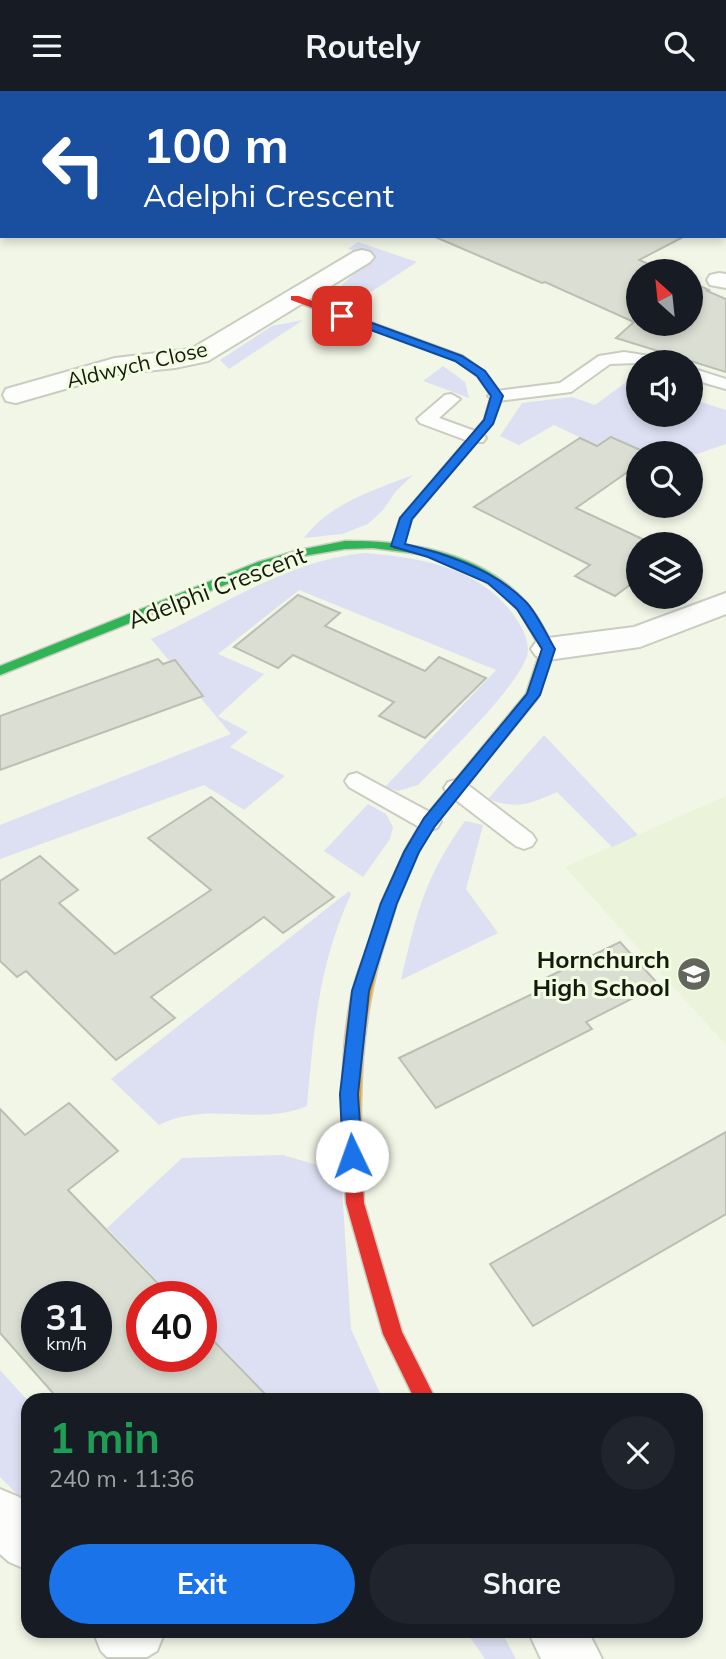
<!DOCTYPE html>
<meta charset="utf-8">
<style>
:root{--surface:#171b24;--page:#20242c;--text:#f1f3f6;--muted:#9ea1a6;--accent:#1a73e8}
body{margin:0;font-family:Mulish,sans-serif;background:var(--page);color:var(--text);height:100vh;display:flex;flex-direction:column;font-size:26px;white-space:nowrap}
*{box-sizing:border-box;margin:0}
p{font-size:23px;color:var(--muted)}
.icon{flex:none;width:38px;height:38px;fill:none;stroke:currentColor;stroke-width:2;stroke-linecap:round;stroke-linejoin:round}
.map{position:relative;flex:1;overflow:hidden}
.side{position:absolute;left:21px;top:1302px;width:682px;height:245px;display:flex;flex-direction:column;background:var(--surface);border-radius:21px;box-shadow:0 4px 10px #0003}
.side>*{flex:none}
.top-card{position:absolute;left:0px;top:0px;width:726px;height:147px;box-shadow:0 4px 10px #0003;background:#1a4fa0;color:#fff;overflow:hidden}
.needle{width:46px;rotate:333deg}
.tools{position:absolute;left:626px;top:168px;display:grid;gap:14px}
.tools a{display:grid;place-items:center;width:77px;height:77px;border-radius:50%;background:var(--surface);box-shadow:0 4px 10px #0003;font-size:35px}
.speed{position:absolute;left:21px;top:1190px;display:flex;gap:14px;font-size:35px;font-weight:700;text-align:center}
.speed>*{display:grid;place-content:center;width:91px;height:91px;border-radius:50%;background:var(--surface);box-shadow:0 4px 10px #0003;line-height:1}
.speed small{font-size:18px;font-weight:400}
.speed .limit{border:10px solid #d22;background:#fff;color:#111}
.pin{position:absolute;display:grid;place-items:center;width:60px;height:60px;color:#fff;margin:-30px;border-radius:14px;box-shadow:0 4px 10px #0006}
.me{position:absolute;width:77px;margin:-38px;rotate:357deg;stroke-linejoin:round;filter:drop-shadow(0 0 5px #0008)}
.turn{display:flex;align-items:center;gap:24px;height:147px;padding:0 28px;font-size:32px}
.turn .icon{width:91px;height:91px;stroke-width:2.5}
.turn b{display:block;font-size:49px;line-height:60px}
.round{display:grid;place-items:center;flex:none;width:74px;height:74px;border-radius:37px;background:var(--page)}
.headline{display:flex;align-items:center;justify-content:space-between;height:119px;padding:0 28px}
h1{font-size:42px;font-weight:700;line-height:52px;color:#1e9e55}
.button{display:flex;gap:14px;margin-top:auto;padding:14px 28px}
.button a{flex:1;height:80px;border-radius:42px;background:var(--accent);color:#fff;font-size:28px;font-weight:700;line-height:80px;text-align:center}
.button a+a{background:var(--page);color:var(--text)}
header{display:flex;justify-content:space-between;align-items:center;height:91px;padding:0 28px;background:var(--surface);font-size:32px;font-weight:700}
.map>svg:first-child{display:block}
.built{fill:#ebf4da}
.green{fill:#dde0f2}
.building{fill:#dbdfd3;stroke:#bbbeb3;stroke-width:2;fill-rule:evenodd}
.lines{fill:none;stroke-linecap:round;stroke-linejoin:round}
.lane-casing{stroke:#c9cdc1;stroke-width:4}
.street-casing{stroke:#c9cdc1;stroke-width:4}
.fast-casing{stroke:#c9cdc1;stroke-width:3}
.slow-casing{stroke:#c9cdc1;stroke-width:3}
.jam-casing{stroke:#c9cdc1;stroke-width:3}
.lane{fill:#fdfefb;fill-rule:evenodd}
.street{fill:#fdfefb;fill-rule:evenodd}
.fast{fill:#30b455;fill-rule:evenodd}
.slow{fill:#ff9f0a;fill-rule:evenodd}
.jam{fill:#e5322d;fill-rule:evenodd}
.route{fill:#1a73e8;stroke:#114b97;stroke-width:2}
.labels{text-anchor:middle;stroke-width:6;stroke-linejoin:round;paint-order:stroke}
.far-street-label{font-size:21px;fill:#161910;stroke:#f2fce1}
.street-label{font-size:24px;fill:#161910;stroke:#f2fce1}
.poi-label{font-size:24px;font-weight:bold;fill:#161910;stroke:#f2fce1;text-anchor:end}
</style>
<header><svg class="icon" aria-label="menu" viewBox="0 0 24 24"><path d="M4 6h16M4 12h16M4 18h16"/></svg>Routely<svg class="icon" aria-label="search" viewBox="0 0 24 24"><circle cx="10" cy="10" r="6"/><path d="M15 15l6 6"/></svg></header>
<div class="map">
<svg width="726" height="1568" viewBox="0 0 726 1568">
<rect width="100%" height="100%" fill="#f1f6e7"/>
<polygon class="built" points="726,705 726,954 565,776"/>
<g class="green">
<polygon points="358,151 417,171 351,214 340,208 338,202 343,193 367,171 361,162 348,158"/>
<polygon points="303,229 229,278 220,269 272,235"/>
<polygon points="443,275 465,291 469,307 423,290"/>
<polygon points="629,289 639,292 639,324 691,324 691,308 726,319 726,353 691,365 691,362 648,362 612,345 596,354 554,334 519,354 500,345 522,312 572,306 595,314"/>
<path d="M413,384L396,400L383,419L368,433L342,443L304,447C330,412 374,399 413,384Z"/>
<path d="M365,462C424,467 485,477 519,532C525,542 531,556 526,568C508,607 449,661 418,694L398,700L385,696L496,579L299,499L218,563L264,583L218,625L248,641L230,656L285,685L244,719L204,694L0,768V734L231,643L151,548C221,516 287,469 365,462Z"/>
<path d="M544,644L638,744L612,756L557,701C529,713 518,719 488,708Z"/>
<polygon points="368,713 386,723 393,736 390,748 363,786 324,760"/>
<path d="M465,730L483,734L466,798L498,842L401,889C416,824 425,785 465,730Z"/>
<path d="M349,800L351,803C318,875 314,938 307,1015C259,1036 208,1009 159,1034L111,988Z"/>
<polygon points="283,1064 341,1081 351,1238 383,1309 271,1309 201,1236 201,1206 173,1206 107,1137 182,1067"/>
<polygon points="0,1279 28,1310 28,1414 0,1386"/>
<polygon points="466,1540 501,1540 516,1568 485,1568"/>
</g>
<g class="building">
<polygon points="433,145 685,145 639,169 665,180 639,180 639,233 691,233 691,191 709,199 707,200 726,208 726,281 616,247 634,231 545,191 542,192"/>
<polygon points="611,346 647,362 639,362 639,373 576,417 653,453 639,453 639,487 615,505 575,485 590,474 474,416 580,347 597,355"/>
<polygon points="298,504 340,522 325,535 425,580 439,566 486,587 425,647 379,625 394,611 293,564 278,577 234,556"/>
<polygon points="158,568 163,573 175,569 203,605 0,679 0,625"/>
<polygon points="211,706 334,806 283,842 264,826 151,906 175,927 116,969 26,880 17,886 0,870 0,790 40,765 78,799 59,812 115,863 211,799 148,747"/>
<polygon points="620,851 659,894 586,931 592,938 436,1017 399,967 551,894 546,887"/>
<path d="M69,1012L118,1060L68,1099L171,1206H142V1265H201V1237L271,1309H59L0,1242V1018L25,1044ZM37,1206H96V1265H37Z"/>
<polygon points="726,1041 726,1123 533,1235 490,1173"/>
</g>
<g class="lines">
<g class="lane-casing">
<g id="lane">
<polygon points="624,261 656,266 664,271 610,273 571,301 497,310 488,305 497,300 560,292 599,265"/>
<polygon points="691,277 726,288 726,298 691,288"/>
<polygon points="451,303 460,308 439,327 483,343 486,347 483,351 471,351 420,332 417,328 445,304"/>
<polygon points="357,682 437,725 441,731 437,737 429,740 421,737 349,696 345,690 349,684"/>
<polygon points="456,689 464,691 532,743 536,749 532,755 524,758 516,755 448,703 444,697 448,691"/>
</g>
</g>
<g class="street-casing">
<g id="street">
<polygon points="71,0 93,0 95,2 72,2"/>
<polygon points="213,0 236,0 211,2"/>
<polygon points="0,69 2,69 0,82"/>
<polygon points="724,93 726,93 726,107 724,106"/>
<polygon points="362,159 370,161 374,166 370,171 208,270 175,277 117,283 16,312 6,310 3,304 6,298 115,267 191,258 354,161"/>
<polygon points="719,182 726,183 726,197 710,194 707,189 710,184"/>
<polygon points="726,502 726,523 640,556 548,569 536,565 531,558 536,551 548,547 634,536"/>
<polygon points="0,1398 19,1406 28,1414 28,1479 9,1471 0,1463"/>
<polygon points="93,1540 165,1540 157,1560 147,1566 107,1566 101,1560"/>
<polygon points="528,1540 588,1540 602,1568 541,1568"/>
</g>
</g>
<g class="fast-casing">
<path id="fast" d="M345,450C411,449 486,462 530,516C541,529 547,544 555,558L538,607L434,735L418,762L397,812L380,867L378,872H366L364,867L381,812L406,757L424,727L526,603L541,558L519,520L500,501L477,485L427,464L373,457L345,458L303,465L267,477L0,584V575L258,471L299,459Z"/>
</g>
<g class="slow-casing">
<path id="slow" d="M372,861L378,862L380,867C361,936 359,1004 362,1075L360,1081L353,1083L346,1081L344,1075C341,1017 339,914 366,862Z"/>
</g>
<g class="jam-casing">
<g id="jam">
<polygon points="291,205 299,205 463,265 485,281 503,305 493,332 412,428 402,458 394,458 392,455 400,427 484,329 491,305 477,285 455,269 291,209"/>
<polygon points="353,1067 360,1069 362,1075 364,1112 402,1241 436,1309 415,1309 383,1243 346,1112 344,1075 346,1069"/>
</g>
</g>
<use href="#lane" class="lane"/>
<use href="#street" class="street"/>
<use href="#fast" class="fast"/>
<use href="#slow" class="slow"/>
<use href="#jam" class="jam"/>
</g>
<path class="route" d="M342,221L462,265L485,280L503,305L493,333L412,428L405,453C448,463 495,479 526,511C538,524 546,543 555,558L540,604L435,735L419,761L397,812L369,900L358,1003L362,1065L359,1071L352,1073L346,1071L343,1065L340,1003L352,900L381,812L404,761L424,727L527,603L542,558L517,518L488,492L428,466L391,455L400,427L484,329L491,305L477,285L455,270L338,227L337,225Z"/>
<defs>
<g id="school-disc" transform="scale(1.75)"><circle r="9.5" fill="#63665b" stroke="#f2fce1"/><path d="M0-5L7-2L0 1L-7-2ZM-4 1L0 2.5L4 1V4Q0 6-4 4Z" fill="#fff"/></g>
</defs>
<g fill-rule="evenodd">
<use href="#school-disc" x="694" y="883"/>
</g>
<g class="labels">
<g class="far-street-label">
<text transform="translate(137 274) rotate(-13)" y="7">Aldwych Close</text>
</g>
<g class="street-label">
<text transform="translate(217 497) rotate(-21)" y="8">Adelphi Crescent</text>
</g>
<g class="poi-label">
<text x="670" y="877">Hornchurch<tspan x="670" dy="28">High School</tspan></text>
</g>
</g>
</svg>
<div class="tools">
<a><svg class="needle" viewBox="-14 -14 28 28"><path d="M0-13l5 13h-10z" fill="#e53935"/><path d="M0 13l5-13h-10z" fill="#9ea1a6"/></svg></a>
<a><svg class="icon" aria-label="sound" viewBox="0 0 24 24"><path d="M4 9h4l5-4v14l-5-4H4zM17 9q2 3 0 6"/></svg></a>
<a><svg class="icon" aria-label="search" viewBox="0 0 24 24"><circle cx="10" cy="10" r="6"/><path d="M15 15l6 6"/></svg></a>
<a><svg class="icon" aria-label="layers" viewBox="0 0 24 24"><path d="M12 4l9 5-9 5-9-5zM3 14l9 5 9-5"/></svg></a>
</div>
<div class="speed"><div>31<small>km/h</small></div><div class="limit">40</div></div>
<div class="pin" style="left:342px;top:225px;background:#d93025"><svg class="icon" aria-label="arrive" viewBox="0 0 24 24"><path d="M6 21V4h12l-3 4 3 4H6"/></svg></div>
<svg class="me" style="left:352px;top:1065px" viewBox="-20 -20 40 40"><circle r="19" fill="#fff"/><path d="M0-13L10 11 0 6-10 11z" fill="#1a73e8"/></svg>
<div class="top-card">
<div class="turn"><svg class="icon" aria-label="left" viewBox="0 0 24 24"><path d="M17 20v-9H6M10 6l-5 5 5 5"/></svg><div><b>100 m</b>Adelphi Crescent</div></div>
</div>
<section class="side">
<div class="headline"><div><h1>1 min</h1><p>240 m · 11:36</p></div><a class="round"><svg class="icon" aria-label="close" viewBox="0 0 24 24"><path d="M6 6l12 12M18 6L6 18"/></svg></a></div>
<div class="button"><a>Exit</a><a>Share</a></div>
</section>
</div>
